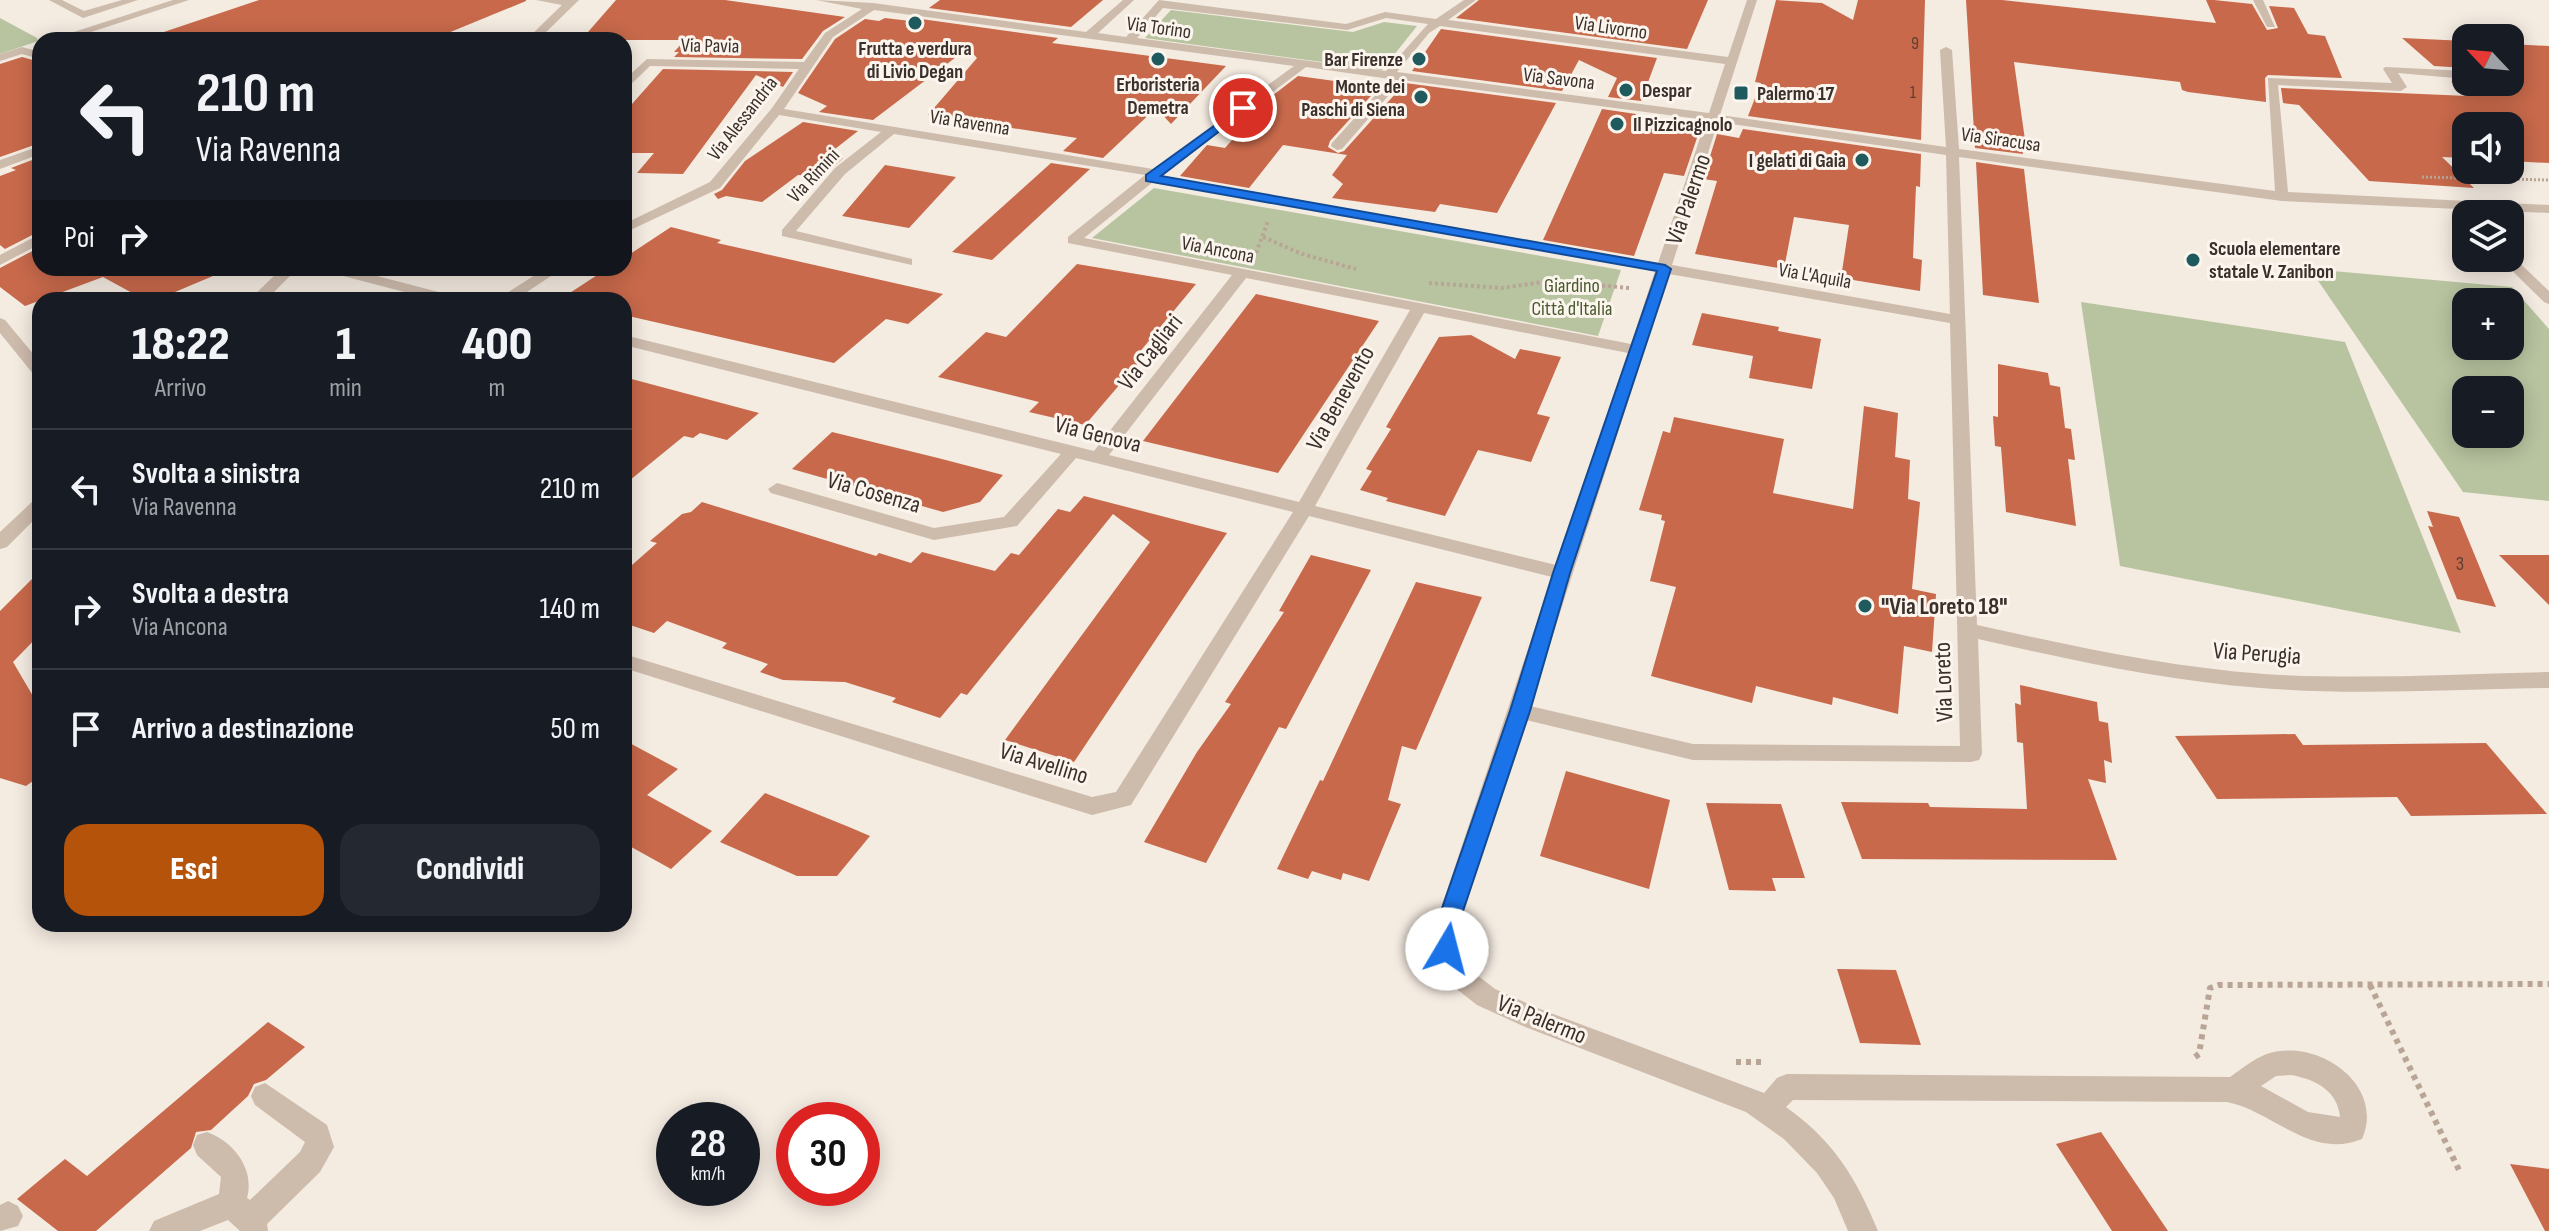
<!DOCTYPE html>
<html lang="it">
<meta charset="utf-8">
<style>
:root{--surface:#171b24;--page:#242831;--text:#f1f3f6;--muted:#9ea1a6;--line:#363941;--accent:#b45309}
body{margin:0;font-family:"Sofia Sans Condensed",sans-serif;background:var(--page);color:var(--text);height:100vh;display:flex;flex-direction:column;font-size:30px;white-space:nowrap}
*{box-sizing:border-box;margin:0}
p{font-size:26px;color:var(--muted)}
.icon{flex:none;width:44px;height:44px;fill:none;stroke:currentColor;stroke-width:2;stroke-linecap:round;stroke-linejoin:round}
.map{position:relative;flex:1;overflow:hidden}
.panel{position:absolute;left:32px;top:292px;width:600px;height:640px;display:flex;flex-direction:column;background:var(--surface);border-radius:24px;box-shadow:0 4px 20px #0003}
.panel>*{flex:none}
.guide{position:absolute;left:32px;top:32px;width:600px;height:244px;border-radius:24px;box-shadow:0 4px 20px #0003;background:#171b24;color:var(--text);overflow:hidden}
.needle{width:52px;rotate:296deg}
.controls{position:absolute;left:2452px;top:24px;display:grid;gap:16px}
.controls a{display:grid;place-items:center;width:72px;height:72px;border-radius:16px;background:var(--surface);box-shadow:0 4px 20px #0003;font-size:40px}
.speed{position:absolute;left:656px;top:1102px;display:flex;gap:16px;font-size:40px;font-weight:700;text-align:center}
.speed>*{display:grid;place-content:center;width:104px;height:104px;border-radius:50%;background:var(--surface);box-shadow:0 4px 20px #0003;line-height:1}
.speed small{font-size:20px;font-weight:400}
.speed .limit{border:12px solid #d22;background:#fff;color:#111}
.pin{position:absolute;display:grid;place-items:center;width:68px;height:68px;color:#fff;margin:-34px;border:4px solid #fff;border-radius:50%;box-shadow:0 2px 8px #0007}
.me{position:absolute;width:88px;margin:-44px;rotate:8deg;stroke-linejoin:round;filter:drop-shadow(0 0 6px #0008)}
.turn{display:flex;align-items:center;gap:28px;height:168px;padding:0 32px;font-size:36px}
.turn .icon{width:104px;height:104px;stroke-width:2.5}
.turn b{display:block;font-size:56px;line-height:68px}
.then{display:flex;align-items:center;height:76px;padding:0 32px;background:#0003;gap:16px;font-size:30px}
.eta{display:flex;justify-content:space-evenly;align-items:center;height:136px;text-align:center}
.eta b{font-size:48px;font-weight:800;line-height:56px}
.cta{display:flex;gap:16px;margin-top:auto;padding:16px 32px}
.cta a{flex:1;height:92px;border-radius:24px;background:var(--accent);color:#fff;font-size:32px;font-weight:800;line-height:92px;text-align:center}
.cta a+a{background:var(--page);color:var(--text)}
ul{padding:0;list-style:none}
li{display:flex;align-items:center;gap:24px;height:120px;padding:0 32px;border-top:2px solid var(--line)}
li div{flex:1}
li b{display:block;font-size:30px}
li em{font-style:normal}
.map>svg:first-child{display:block}
.green{fill:#b8c4a0;fill-rule:evenodd}
.building{fill:#c8694b}
.lines{fill:none;stroke-linecap:round;stroke-linejoin:round}
.path-far2{stroke:#b9a596;stroke-width:3;stroke-dasharray:2 2;stroke-linecap:butt}
.path-far1{stroke:#b9a596;stroke-width:4;stroke-dasharray:3 3;stroke-linecap:butt}
.path{stroke:#b9a596;stroke-width:6;stroke-dasharray:5 5;stroke-linecap:butt}
.lane{fill:#cdbbac;fill-rule:evenodd}
.street{fill:#cdbbac;fill-rule:evenodd}
.route{fill:#1a73e8;stroke:#114b97;stroke-width:2}
.poi-dot{fill:#1f5a5e;stroke:#fbf5ee;stroke-width:3}
.labels{text-anchor:middle;stroke-width:6;stroke-linejoin:round;paint-order:stroke}
.far-number-label{font-size:18px;fill:#5e3e33}
.far-street-label{font-size:20px;fill:#3b302b;stroke:#fbf5ee}
.far-poi-label{font-size:20px;font-weight:bold;fill:#3b302b;stroke:#fbf5ee;text-anchor:start}
.far-park-label{font-size:20px;fill:#4a5a2e;stroke:#fbf5ee}
.number-label{font-size:20px;fill:#5e3e33}
.street-label{font-size:24px;fill:#3b302b;stroke:#fbf5ee}
.poi-label{font-size:24px;font-weight:bold;fill:#3b302b;stroke:#fbf5ee;text-anchor:start}
</style>
<div class="map">
<svg width="2549" height="1231" viewBox="0 0 2549 1231">
<rect width="100%" height="100%" fill="#f4ebe1"/>
<g class="green">
<polygon points="1171,10 1353,32 1384,22 1417,26 1382,70 1145,38"/>
<polygon points="0,18 37,38 38,41 0,54"/>
<polygon points="1154,188 1621,270 1598,336 1092,238"/>
<path d="M2310,269L2512,287L2549,329V501L2463,492ZM2510,302V346H2466V302ZM2510,390V434H2466V390Z"/>
<polygon points="2081,302 2345,342 2461,633 2120,566"/>
</g>
<g class="building">
<polygon points="259,0 526,0 526,1 431,40 156,40 155,35"/>
<polygon points="616,0 725,0 845,17 823,31 802,59 674,57 679,52 674,52 685,40 581,40"/>
<polygon points="940,0 1103,0 1071,27 929,8"/>
<polygon points="1479,0 1708,0 1687,49 1456,18"/>
<polygon points="1776,0 1822,3 1853,20 1858,0 1925,0 1921,140 1748,116 1761,83 1755,82"/>
<polygon points="1966,0 2002,0 2216,23 2206,0 2214,0 2252,4 2267,30 2278,28 2269,6 2294,8 2308,34 2325,36 2342,78 2268,75 2265,78 2266,102 2188,92 2182,90 2180,82 2014,62 2025,140 2021,139 2023,154 1975,148"/>
<polygon points="885,18 910,21 914,18 1058,38 1052,43 1226,66 1171,124 1156,108 1103,158 1063,151 1077,138 928,115 977,58 968,48 873,120 819,112 827,106 798,93 835,39 865,19 879,21"/>
<polygon points="1441,29 1657,58 1641,101 1608,97 1617,78 1579,60 1562,91 1412,71"/>
<polygon points="2402,38 2466,41 2466,68 2434,66"/>
<polygon points="2510,44 2549,46 2549,163 2510,161 2510,126 2466,126 2466,158 2442,157 2474,188 2369,181 2299,105 2283,103 2281,88 2468,96 2451,81 2510,82"/>
<polygon points="22,57 40,62 40,143 0,157 0,64"/>
<polygon points="663,69 793,72 783,87 756,75 683,174 637,173 654,153 624,153 624,113"/>
<polygon points="1298,76 1379,87 1330,141 1328,147 1338,153 1344,151 1405,83 1556,103 1497,213 1440,204 1435,212 1332,198 1343,184 1332,175 1347,155 1283,145 1249,188 1180,176 1207,145 1225,148 1268,99"/>
<polygon points="1602,109 1636,114 1633,122 1699,132 1684,176 1664,173 1634,256 1543,240"/>
<polygon points="803,122 858,131 826,156 843,158 824,176 798,175 762,202 726,196 718,199 714,194 722,190 745,161"/>
<polygon points="1743,129 1921,154 1920,187 1916,186 1913,258 1922,260 1920,291 1841,278 1849,225 1794,217 1784,269 1695,254 1717,181 1703,179 1717,134 1739,138"/>
<polygon points="40,157 40,231 5,249 0,245 0,176 16,170 11,168"/>
<polygon points="1976,162 2024,169 2039,303 1983,295"/>
<polygon points="1051,163 1090,169 992,260 952,252"/>
<polygon points="885,165 956,177 909,228 842,216"/>
<polygon points="671,227 721,240 717,243 943,294 908,324 886,319 834,363 624,315 624,300 559,300 608,268 624,268 624,258"/>
<polygon points="40,247 40,268 232,268 156,300 145,300 103,277 25,306 0,287 0,268"/>
<polygon points="1077,264 1196,284 1138,354 1145,355 1085,425 1029,412 1039,402 938,377 986,332 1006,337"/>
<polygon points="1256,294 1379,321 1278,473 1143,441"/>
<polygon points="1702,313 1779,327 1778,331 1821,339 1812,389 1749,378 1753,356 1692,345"/>
<polygon points="1471,335 1515,359 1520,349 1561,357 1537,414 1550,417 1531,462 1478,450 1445,516 1386,501 1388,498 1360,490 1372,471 1366,469 1391,429 1386,427 1439,337"/>
<polygon points="1998,364 2048,373 2050,385 2060,387 2065,428 2071,429 2075,460 2068,459 2076,526 2006,512 2001,447 1995,446 1993,416 1998,417"/>
<polygon points="624,377 759,413 727,440 700,433 693,438 684,436 624,485"/>
<polygon points="1864,406 1898,413 1895,457 1910,460 1908,499 1920,502 1912,589 1936,594 1932,652 1904,646 1898,714 1833,697 1832,705 1756,686 1752,703 1651,676 1676,587 1650,581 1665,521 1661,520 1662,515 1639,510 1663,431 1670,433 1674,417 1784,439 1773,493 1853,509"/>
<polygon points="832,432 938,458 1003,475 980,502 943,512 792,469"/>
<polygon points="1084,496 1227,533 1074,762 1005,740 1150,542 1113,514 967,695 961,693 940,718 892,702 896,698 845,682 783,680 760,672 768,664 722,648 727,643 667,621 654,633 624,623 624,572 657,543 650,541 682,514 691,512 702,502 876,556 879,553 911,563 922,552 995,571 1011,553 1019,555 1058,509 1070,512"/>
<polygon points="2427,511 2459,517 2496,607 2457,599 2428,526 2433,527"/>
<polygon points="1311,555 1371,570 1286,729 1279,727 1206,863 1144,842 1197,752 1231,704 1225,702 1284,612 1279,611"/>
<polygon points="2499,555 2549,555 2549,605"/>
<polygon points="40,571 40,634 13,662 40,708 40,776 26,786 0,778 0,611"/>
<polygon points="1416,582 1482,597 1416,750 1402,746 1388,800 1401,804 1369,881 1343,873 1341,880 1312,871 1308,879 1277,869 1320,780 1323,781"/>
<polygon points="2020,685 2097,702 2099,721 2108,723 2112,763 2104,760 2106,783 2088,779 2117,860 1862,859 1841,802 1928,803 1930,807 2027,809 2023,743 2017,742 2015,703 2021,705"/>
<polygon points="2295,734 2303,745 2486,743 2547,814 2411,816 2397,797 2217,799 2175,736"/>
<polygon points="624,740 678,769 647,795 712,831 671,869 624,843"/>
<polygon points="1566,771 1670,800 1649,889 1540,856"/>
<polygon points="765,793 849,827 870,836 837,876 797,876 720,842"/>
<polygon points="1706,803 1781,804 1805,878 1772,878 1776,891 1729,890"/>
<polygon points="1837,969 1896,970 1921,1045 1860,1043"/>
<polygon points="268,1022 305,1047 266,1080 254,1084 248,1096 211,1130 196,1132 191,1148 96,1231 58,1231 17,1199 65,1159 87,1176"/>
<polygon points="2101,1132 2168,1231 2112,1231 2056,1144"/>
<polygon points="2510,1164 2549,1169 2549,1231 2545,1231"/>
</g>
<g class="lines">
<polyline class="path-far2" points="2422,177 2549,180"/>
<g class="path-far1">
<polyline points="1263,237 1302,254 1356,269"/>
<polyline points="1256,253 1268,221"/>
<polyline points="1429,283 1502,288 1550,281 1630,288"/>
</g>
<g class="path">
<polyline points="2370,985 2459,1170"/>
<polyline points="2195,1057 2199,1054 2210,988 2219,985 2549,984"/>
<polyline points="1736,1062 1766,1062"/>
</g>
<g class="lane">
<polygon points="49,0 62,0 84,11 122,0 138,0 83,18"/>
<polygon points="2253,0 2263,0 2275,27 2267,27"/>
<path d="M265,1083L327,1125L334,1147L320,1172L267,1224L268,1231H240L228,1220L200,1231H149L154,1221L219,1194L221,1177L197,1155L193,1145L197,1135L207,1132C234,1142 255,1169 247,1198L250,1200L300,1152L305,1142L255,1105L251,1096L255,1087Z"/>
<polygon points="8,1201 18,1206 23,1216 18,1226 0,1231 0,1205"/>
</g>
<g class="street">
<polygon points="173,0 189,0 67,40 49,40"/>
<polygon points="536,0 579,0 538,40 526,40 562,5"/>
<path d="M816,0L873,3L1086,32L1123,0H1134L1098,33L1126,37L1159,0L1346,24L1385,12L1436,19L1464,0H1476L1448,20L1728,57L1747,0H1757L1720,115L1946,147L1940,50L1946,47L1952,50L1959,149L2275,191L2268,78L2392,83L2383,69L2385,67L2466,71V79L2398,73L2407,87L2401,91L2278,85L2288,192L2549,205V213L2282,201L1959,157L1977,625C2072,646 2167,667 2264,674C2359,680 2454,674 2549,672V688C2453,689 2357,696 2261,688C2165,681 2071,660 1978,639L1982,754L1979,760L1971,762L1693,760L1526,720L1461,920L1460,948L1472,971L1495,989L1540,1009L1764,1093L1777,1078L1787,1074L2230,1077C2246,1066 2260,1053 2280,1051C2328,1045 2384,1089 2362,1139C2310,1160 2273,1111 2227,1102L1793,1100L1786,1107C1834,1141 1856,1178 1878,1231H1848L1834,1198L1817,1173L1784,1139L1746,1112L1523,1026L1477,1005L1454,987L1434,949L1437,920L1552,577L1309,516L1131,805L1092,815L624,668V654L1092,797L1116,792L1293,512L1076,458L1017,526L934,540L771,493L768,489L777,483L934,528L1004,517L1061,454L624,345V335L1094,451L1232,275L1068,243V237L1145,175L894,134L845,174L796,231L912,259V265L782,236V230L835,168L881,132L779,115L720,188L624,233V224L710,182L772,108L799,69L650,66L624,91V80L647,59L804,62L825,33L862,9ZM1163,8L1347,30L1386,18L1428,24L1386,71L1137,38ZM874,10L1294,66L1153,169L784,109L833,37ZM1440,26L1725,64L1709,113L1397,72L1429,33ZM1306,67L1390,79L1332,143L1331,146L1337,150L1342,149L1402,80L1706,120L1658,263L1161,176ZM1718,122L1946,155L1950,314L1672,265ZM1153,182L1655,271L1631,344L1084,238ZM1669,274L1950,323L1960,746L1693,744L1530,706ZM1246,278L1410,310L1299,502L1109,455ZM1424,313L1628,353L1556,565L1315,506ZM2291,1075C2315,1079 2338,1091 2340,1117L2308,1112L2261,1086L2276,1076Z"/>
<polygon points="22,47 40,52 40,59 22,54 0,61 0,54"/>
<polygon points="40,146 40,154 0,169 0,160"/>
<polygon points="40,234 40,244 0,265 0,255"/>
<polygon points="2511,255 2549,291 2549,304 2544,302 2499,258 2510,258"/>
<polygon points="282,268 298,268 266,300 249,300"/>
<polygon points="322,268 346,268 458,297 461,300 435,300 324,271"/>
<polygon points="546,268 563,268 515,300 496,300"/>
<polygon points="0,318 5,320 40,362 40,377 34,375 0,333"/>
<polygon points="40,498 40,514 7,547 0,549 0,532 34,500"/>
</g>
</g>
<polygon class="route" points="1243,105 1247,106 1247,110 1161,176 1665,265 1671,269 1570,573 1530,711 1460,920 1455,956 1447,959 1439,956 1436,949 1438,920 1510,711 1553,573 1657,271 1146,181 1146,175"/>
<g class="poi-dot">
<circle cx="915" cy="23" r="8"/>
<circle cx="1158" cy="59" r="8"/>
<circle cx="1419" cy="59" r="8"/>
<circle cx="1626" cy="90" r="8"/>
<rect x="1733" y="85" width="16" height="16" rx="4"/>
<circle cx="1421" cy="97" r="8"/>
<circle cx="1617" cy="124" r="8"/>
<circle cx="1862" cy="160" r="8"/>
<circle cx="2193" cy="260" r="8"/>
<circle cx="1865" cy="606" r="8"/>
</g>
<g class="labels">
<g class="far-number-label">
<text x="1915" y="49">9</text>
<text x="1913" y="98">1</text>
</g>
<g class="far-street-label">
<text transform="translate(1159 27) rotate(8)" y="7">Via Torino</text>
<text transform="translate(1611 27) rotate(8)" y="7">Via Livorno</text>
<text transform="translate(710 45) rotate(1)" y="7">Via Pavia</text>
<text transform="translate(1559 78) rotate(7)" y="7">Via Savona</text>
<text transform="translate(742 118) rotate(-52)" y="7">Via Alessandria</text>
<text transform="translate(970 122) rotate(9)" y="7">Via Ravenna</text>
<text transform="translate(2001 139) rotate(8)" y="7">Via Siracusa</text>
<text transform="translate(813 175) rotate(-47)" y="7">Via Rimini</text>
<text transform="translate(1218 249) rotate(11)" y="7">Via Ancona</text>
<text transform="translate(1815 275) rotate(10)" y="7">Via L'Aquila</text>
</g>
<g class="far-poi-label">
<text x="915" y="55" text-anchor="middle">Frutta e verdura<tspan x="915" dy="23">di Livio Degan</tspan></text>
<text x="1403" y="66" text-anchor="end">Bar Firenze</text>
<text x="1158" y="91" text-anchor="middle">Erboristeria<tspan x="1158" dy="23">Demetra</tspan></text>
<text x="1405" y="93" text-anchor="end">Monte dei<tspan x="1405" dy="23">Paschi di Siena</tspan></text>
<text x="1642" y="97">Despar</text>
<text x="1757" y="100">Palermo 17</text>
<text x="1633" y="131">Il Pizzicagnolo</text>
<text x="1846" y="167" text-anchor="end">I gelati di Gaia</text>
<text x="2209" y="255">Scuola elementare<tspan x="2209" dy="23">statale V. Zanibon</tspan></text>
</g>
<g class="far-park-label">
<text x="1572" y="292">Giardino<tspan x="1572" dy="23">Città d'Italia</tspan></text>
</g>
<g class="number-label">
<text x="2460" y="570">3</text>
</g>
<g class="street-label">
<text transform="translate(1688 199) rotate(-71)" y="8">Via Palermo</text>
<text transform="translate(1150 352) rotate(-52)" y="8">Via Cagliari</text>
<text transform="translate(1340 398) rotate(-61)" y="8">Via Benevento</text>
<text transform="translate(1098 434) rotate(14)" y="8">Via Genova</text>
<text transform="translate(874 492) rotate(16)" y="8">Via Cosenza</text>
<text transform="translate(2257 653) rotate(4)" y="8">Via Perugia</text>
<text transform="translate(1943 682) rotate(-92)" y="8">Via Loreto</text>
<text transform="translate(1044 763) rotate(17)" y="8">Via Avellino</text>
<text transform="translate(1542 1019) rotate(22)" y="8">Via Palermo</text>
</g>
<g class="poi-label">
<text x="1881" y="614">"Via Loreto 18"</text>
</g>
</g>
</svg>
<div class="controls">
<a><svg class="needle" viewBox="-14 -14 28 28"><path d="M0-13l5 13h-10z" fill="#e53935"/><path d="M0 13l5-13h-10z" fill="#9ea1a6"/></svg></a>
<a><svg class="icon" aria-label="sound" viewBox="0 0 24 24"><path d="M4 9h4l5-4v14l-5-4H4zM17 9q2 3 0 6"/></svg></a>
<a><svg class="icon" aria-label="layers" viewBox="0 0 24 24"><path d="M12 4l9 5-9 5-9-5zM3 14l9 5 9-5"/></svg></a>
<a>+</a>
<a>−</a>
</div>
<div class="speed"><div>28<small>km/h</small></div><div class="limit">30</div></div>
<div class="pin" style="left:1243px;top:108px;background:#d93025"><svg class="icon" aria-label="arrive" viewBox="0 0 24 24"><path d="M6 21V4h12l-3 4 3 4H6"/></svg></div>
<svg class="me" style="left:1447px;top:949px" viewBox="-20 -20 40 40"><circle r="19" fill="#fff"/><path d="M0-13L10 11 0 6-10 11z" fill="#1a73e8"/></svg>
<div class="guide">
<div class="turn"><svg class="icon" aria-label="left" viewBox="0 0 24 24"><path d="M17 20v-9H6M10 6l-5 5 5 5"/></svg><div><b>210 m</b>Via Ravenna</div></div>
<div class="then">Poi<svg class="icon" aria-label="right" viewBox="0 0 24 24"><path d="M7 20v-9h11M14 6l5 5-5 5"/></svg></div>
</div>
<section class="panel">
<div class="eta">
<div><b>18:22</b><p>Arrivo</p></div>
<div><b>1</b><p>min</p></div>
<div><b>400</b><p>m</p></div>
</div>
<ul>
<li><svg class="icon" aria-label="left" viewBox="0 0 24 24"><path d="M17 20v-9H6M10 6l-5 5 5 5"/></svg><div><b>Svolta a sinistra</b><p>Via Ravenna</p></div><em>210 m</em></li>
<li><svg class="icon" aria-label="right" viewBox="0 0 24 24"><path d="M7 20v-9h11M14 6l5 5-5 5"/></svg><div><b>Svolta a destra</b><p>Via Ancona</p></div><em>140 m</em></li>
<li><svg class="icon" aria-label="arrive" viewBox="0 0 24 24"><path d="M6 21V4h12l-3 4 3 4H6"/></svg><div><b>Arrivo a destinazione</b></div><em>50 m</em></li>
</ul>
<div class="cta"><a>Esci</a><a>Condividi</a></div>
</section>
</div>
